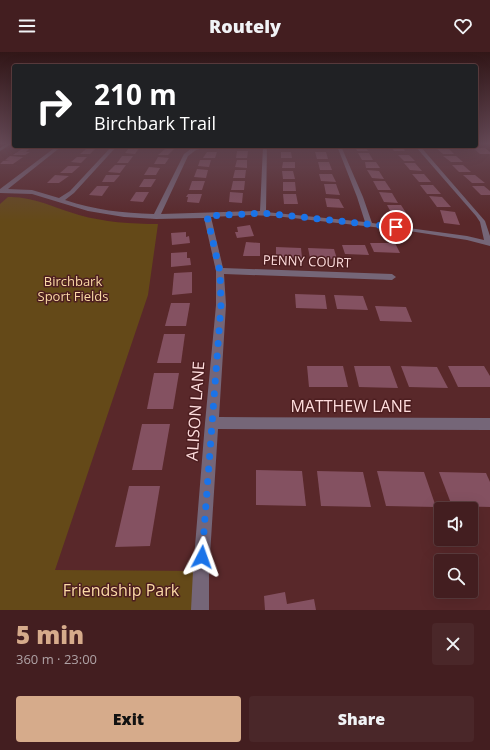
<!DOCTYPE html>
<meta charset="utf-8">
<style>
:root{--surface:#431e20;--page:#4a2729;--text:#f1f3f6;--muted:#afa2a5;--line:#5b3c3e;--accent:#d6ab8b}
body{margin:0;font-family:"Open Sans",sans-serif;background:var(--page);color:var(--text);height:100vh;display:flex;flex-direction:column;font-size:15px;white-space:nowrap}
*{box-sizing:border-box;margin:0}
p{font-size:13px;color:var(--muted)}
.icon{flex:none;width:22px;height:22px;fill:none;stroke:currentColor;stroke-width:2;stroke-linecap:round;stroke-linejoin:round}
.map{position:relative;height:558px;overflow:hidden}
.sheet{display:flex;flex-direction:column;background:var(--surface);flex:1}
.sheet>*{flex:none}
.guide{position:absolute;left:12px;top:12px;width:466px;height:84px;border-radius:4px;box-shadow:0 4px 16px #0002,0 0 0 1px var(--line);background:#202124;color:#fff;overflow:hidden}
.tools{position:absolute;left:434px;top:450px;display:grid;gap:8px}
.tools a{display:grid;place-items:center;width:44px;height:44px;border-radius:4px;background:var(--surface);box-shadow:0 4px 16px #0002,0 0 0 1px var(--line);font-size:20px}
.pin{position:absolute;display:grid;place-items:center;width:34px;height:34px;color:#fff;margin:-17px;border:2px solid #fff;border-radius:50%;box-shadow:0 1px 4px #0007}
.me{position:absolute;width:44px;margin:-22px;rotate:4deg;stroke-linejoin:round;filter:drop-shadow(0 0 3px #0008)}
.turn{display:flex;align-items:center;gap:14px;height:84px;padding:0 16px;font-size:18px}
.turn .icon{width:52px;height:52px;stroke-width:2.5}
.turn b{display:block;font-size:28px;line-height:34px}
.round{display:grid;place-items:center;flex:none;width:42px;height:42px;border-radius:4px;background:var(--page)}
.overview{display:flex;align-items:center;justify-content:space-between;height:68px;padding:0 16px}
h1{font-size:24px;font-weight:800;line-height:30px;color:var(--accent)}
.action{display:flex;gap:8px;margin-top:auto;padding:8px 16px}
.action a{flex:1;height:46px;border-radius:4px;background:var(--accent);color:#111;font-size:16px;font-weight:800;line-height:46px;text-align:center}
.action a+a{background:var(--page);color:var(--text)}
header{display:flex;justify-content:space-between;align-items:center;height:52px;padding:0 16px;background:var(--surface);font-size:18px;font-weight:800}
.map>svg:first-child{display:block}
.green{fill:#644918}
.building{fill:#845161}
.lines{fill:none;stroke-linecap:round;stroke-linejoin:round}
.minor{fill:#756678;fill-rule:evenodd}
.route{stroke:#1a73e8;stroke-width:7;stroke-dasharray:0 12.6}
.labels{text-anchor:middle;stroke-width:3;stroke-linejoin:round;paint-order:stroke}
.street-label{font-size:13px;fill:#ffdede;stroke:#4d1e20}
.park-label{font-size:13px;fill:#fbdaa6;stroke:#4d1e20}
.near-street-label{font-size:16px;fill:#ffdede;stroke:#4d1e20}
.near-park-label{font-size:16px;fill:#fbdaa6;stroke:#4d1e20}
</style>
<header><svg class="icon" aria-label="menu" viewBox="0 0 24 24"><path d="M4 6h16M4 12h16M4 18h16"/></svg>Routely<svg class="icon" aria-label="heart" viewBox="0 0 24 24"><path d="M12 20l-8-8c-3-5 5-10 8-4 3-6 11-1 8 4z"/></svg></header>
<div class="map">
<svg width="490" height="558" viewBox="0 0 490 558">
<rect width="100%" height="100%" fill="#59282a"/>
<path class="green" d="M8,145C33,144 55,156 79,163C104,170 131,172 158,172L148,243L55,518L201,519L200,558H0V152Z"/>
<g class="building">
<polygon points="355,94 365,94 368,99 357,99"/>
<polygon points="391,94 402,94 405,99 394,99"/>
<polygon points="23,96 30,96 26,100 30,100 25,103 13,103"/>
<polygon points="129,96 139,96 135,102 125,101"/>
<polygon points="436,96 448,96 454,102 443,102"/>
<polygon points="473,96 485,96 490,100 490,102 480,102"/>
<polygon points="86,97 95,97 90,102 80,102"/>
<polygon points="165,97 174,97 168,103 158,103"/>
<polygon points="237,99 248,99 247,106 236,106"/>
<polygon points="207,100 217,100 215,106 203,106"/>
<polygon points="281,100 291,100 292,106 281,106"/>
<polygon points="315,100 326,100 328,107 317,107"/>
<polygon points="358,101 369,101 373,108 362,108"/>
<polygon points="398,103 409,103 415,109 404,109"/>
<polygon points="10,104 23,105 13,112 0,112 3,109 10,108 5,108"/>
<polygon points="122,104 133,104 128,111 117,111"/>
<polygon points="443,104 456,104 463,110 451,110"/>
<polygon points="77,105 87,105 81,111 71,110"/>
<polygon points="158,105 169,106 165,112 154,112"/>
<polygon points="200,108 211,108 209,115 198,114"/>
<polygon points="237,108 247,108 247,116 235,115"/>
<polygon points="283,110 295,110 295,116 282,116"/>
<polygon points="318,110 329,110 332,118 320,118"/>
<polygon points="365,110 376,110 380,116 366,116"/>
<polygon points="404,111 415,111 422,119 410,118"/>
<polygon points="115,113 126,113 120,121 108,120"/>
<polygon points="452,113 463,113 471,120 459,120"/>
<polygon points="68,114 80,114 72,121 60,121"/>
<polygon points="149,115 160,116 156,123 144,123"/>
<polygon points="197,117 208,118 206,126 194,125"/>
<polygon points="235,118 246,118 245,126 233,126"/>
<polygon points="367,118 379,119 384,127 372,126"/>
<polygon points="282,119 293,119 295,127 283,127"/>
<polygon points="319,122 332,122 336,130 321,129"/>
<polygon points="412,122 424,122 431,130 419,130"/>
<polygon points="55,123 69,124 59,131 47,131"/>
<polygon points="106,123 120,123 114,130 102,130"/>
<polygon points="463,123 475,123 485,131 472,131"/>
<polygon points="144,127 156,127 151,135 139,135"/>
<polygon points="192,129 205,129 202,138 189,138"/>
<polygon points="233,129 245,129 244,138 231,138"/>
<polygon points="373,129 385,129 391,138 378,138"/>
<polygon points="283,130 295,130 296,139 283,139"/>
<polygon points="324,132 336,132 340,143 326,142"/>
<polygon points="420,133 433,133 441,142 427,142"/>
<polygon points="97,134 109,134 102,144 89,143"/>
<polygon points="472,134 484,134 490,139 490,143 481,143"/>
<polygon points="136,140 149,140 143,150 130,149"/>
<polygon points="230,140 243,141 242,151 229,150"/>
<polygon points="379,140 392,141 398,151 384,150"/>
<polygon points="188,142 202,142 199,151 187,150 188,145 186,145"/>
<polygon points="283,142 296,142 298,152 284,152"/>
<polygon points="429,144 442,145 451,155 437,155"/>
<polygon points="325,146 339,147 344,156 327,155"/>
<polygon points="387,153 401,153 408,164 393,164"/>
<polygon points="440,158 455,160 460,173 444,171"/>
<polygon points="250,173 254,184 237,186 235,180 238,180 237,175"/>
<polygon points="186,180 186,185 189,184 190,191 172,193 171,181"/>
<polygon points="246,190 260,191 260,204 243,204"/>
<polygon points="370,191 395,191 400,201 374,200"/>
<polygon points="342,193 365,193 369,203 345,202"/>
<polygon points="276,195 301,196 302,206 276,205"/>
<polygon points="308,196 334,197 337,207 310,206"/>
<polygon points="187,200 187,206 190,206 191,213 171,215 171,201"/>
<polygon points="192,220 192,241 172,243 174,221"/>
<polygon points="295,242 325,243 327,257 296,256"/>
<polygon points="334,243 363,244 368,258 337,257"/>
<polygon points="171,251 190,251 186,274 165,274"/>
<polygon points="375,254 406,255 412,270 380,269"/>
<polygon points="164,282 185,282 181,311 157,311"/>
<polygon points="307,314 343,314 348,335 309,335"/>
<polygon points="354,314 390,314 398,336 359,335"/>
<polygon points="401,314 437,315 448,336 409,335"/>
<polygon points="448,314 484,314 490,324 490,335 458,335"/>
<polygon points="154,321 179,321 173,357 147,357"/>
<polygon points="142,372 170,372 162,418 132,418"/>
<polygon points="256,418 302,419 306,454 256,453"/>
<polygon points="317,419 363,420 371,455 321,454"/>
<polygon points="377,419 424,420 436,455 386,454"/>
<polygon points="439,420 486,421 490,430 490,455 452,454"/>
<polygon points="129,434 160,434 150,494 115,495"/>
<polygon points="285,540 287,552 314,547 316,558 265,558 264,544"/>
</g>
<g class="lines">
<g class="minor">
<polygon points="8,91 13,91 0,99 0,96"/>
<path d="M57,94H62L8,137L32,138L59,146L70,139L112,94H117L74,141L65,148C95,158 122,161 154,162L184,102L192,96L210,94L196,98L188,104L161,162L260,159L263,94H267L266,160L365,170L357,145L337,94H341L363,145L372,171L467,184L484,188L480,170L476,164L415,94H420L485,169L490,184V194L467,188L409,179L275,164L251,163L211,165L223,216L392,222L396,225L392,228L224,222L226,253L219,365L490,366V378L218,377L209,519V558H191L193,519L205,371L216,253V219L204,166L156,167L124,165L88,159L32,142L0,141V137Z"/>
</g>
</g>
<linearGradient id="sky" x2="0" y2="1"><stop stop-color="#311617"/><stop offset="0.54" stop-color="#644855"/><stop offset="1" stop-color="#644855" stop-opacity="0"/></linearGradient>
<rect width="490" height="169" fill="url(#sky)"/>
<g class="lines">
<polyline class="route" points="202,505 221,253 220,220 207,164 263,161 396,175"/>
</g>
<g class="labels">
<g class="street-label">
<text transform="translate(307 209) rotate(2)" y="5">PENNY COURT</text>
</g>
<g class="park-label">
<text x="73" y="234">Birchbark<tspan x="73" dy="15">Sport Fields</tspan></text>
</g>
<g class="near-street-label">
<text x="351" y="360">MATTHEW LANE</text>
<text transform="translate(195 359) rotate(-86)" y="6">ALISON LANE</text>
</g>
<g class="near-park-label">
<text x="121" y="544">Friendship Park</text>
</g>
</g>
</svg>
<div class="tools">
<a><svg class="icon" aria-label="sound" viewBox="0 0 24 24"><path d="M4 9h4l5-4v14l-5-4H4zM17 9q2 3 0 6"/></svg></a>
<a><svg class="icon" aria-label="search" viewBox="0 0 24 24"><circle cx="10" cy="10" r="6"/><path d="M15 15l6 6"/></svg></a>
</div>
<div class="pin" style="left:396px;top:175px;background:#d93025"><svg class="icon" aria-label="arrive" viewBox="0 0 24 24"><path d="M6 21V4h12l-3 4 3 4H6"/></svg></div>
<svg class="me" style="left:202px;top:505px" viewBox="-20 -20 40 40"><path d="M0-17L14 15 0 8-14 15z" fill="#1a73e8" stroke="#fff" stroke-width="4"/></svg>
<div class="guide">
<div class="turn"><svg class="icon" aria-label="right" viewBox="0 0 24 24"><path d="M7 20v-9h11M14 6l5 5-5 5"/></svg><div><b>210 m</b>Birchbark Trail</div></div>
</div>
</div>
<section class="sheet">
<div class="overview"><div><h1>5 min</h1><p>360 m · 23:00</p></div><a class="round"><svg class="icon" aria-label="close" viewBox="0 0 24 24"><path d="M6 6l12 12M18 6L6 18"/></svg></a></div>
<div class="action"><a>Exit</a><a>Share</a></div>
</section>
